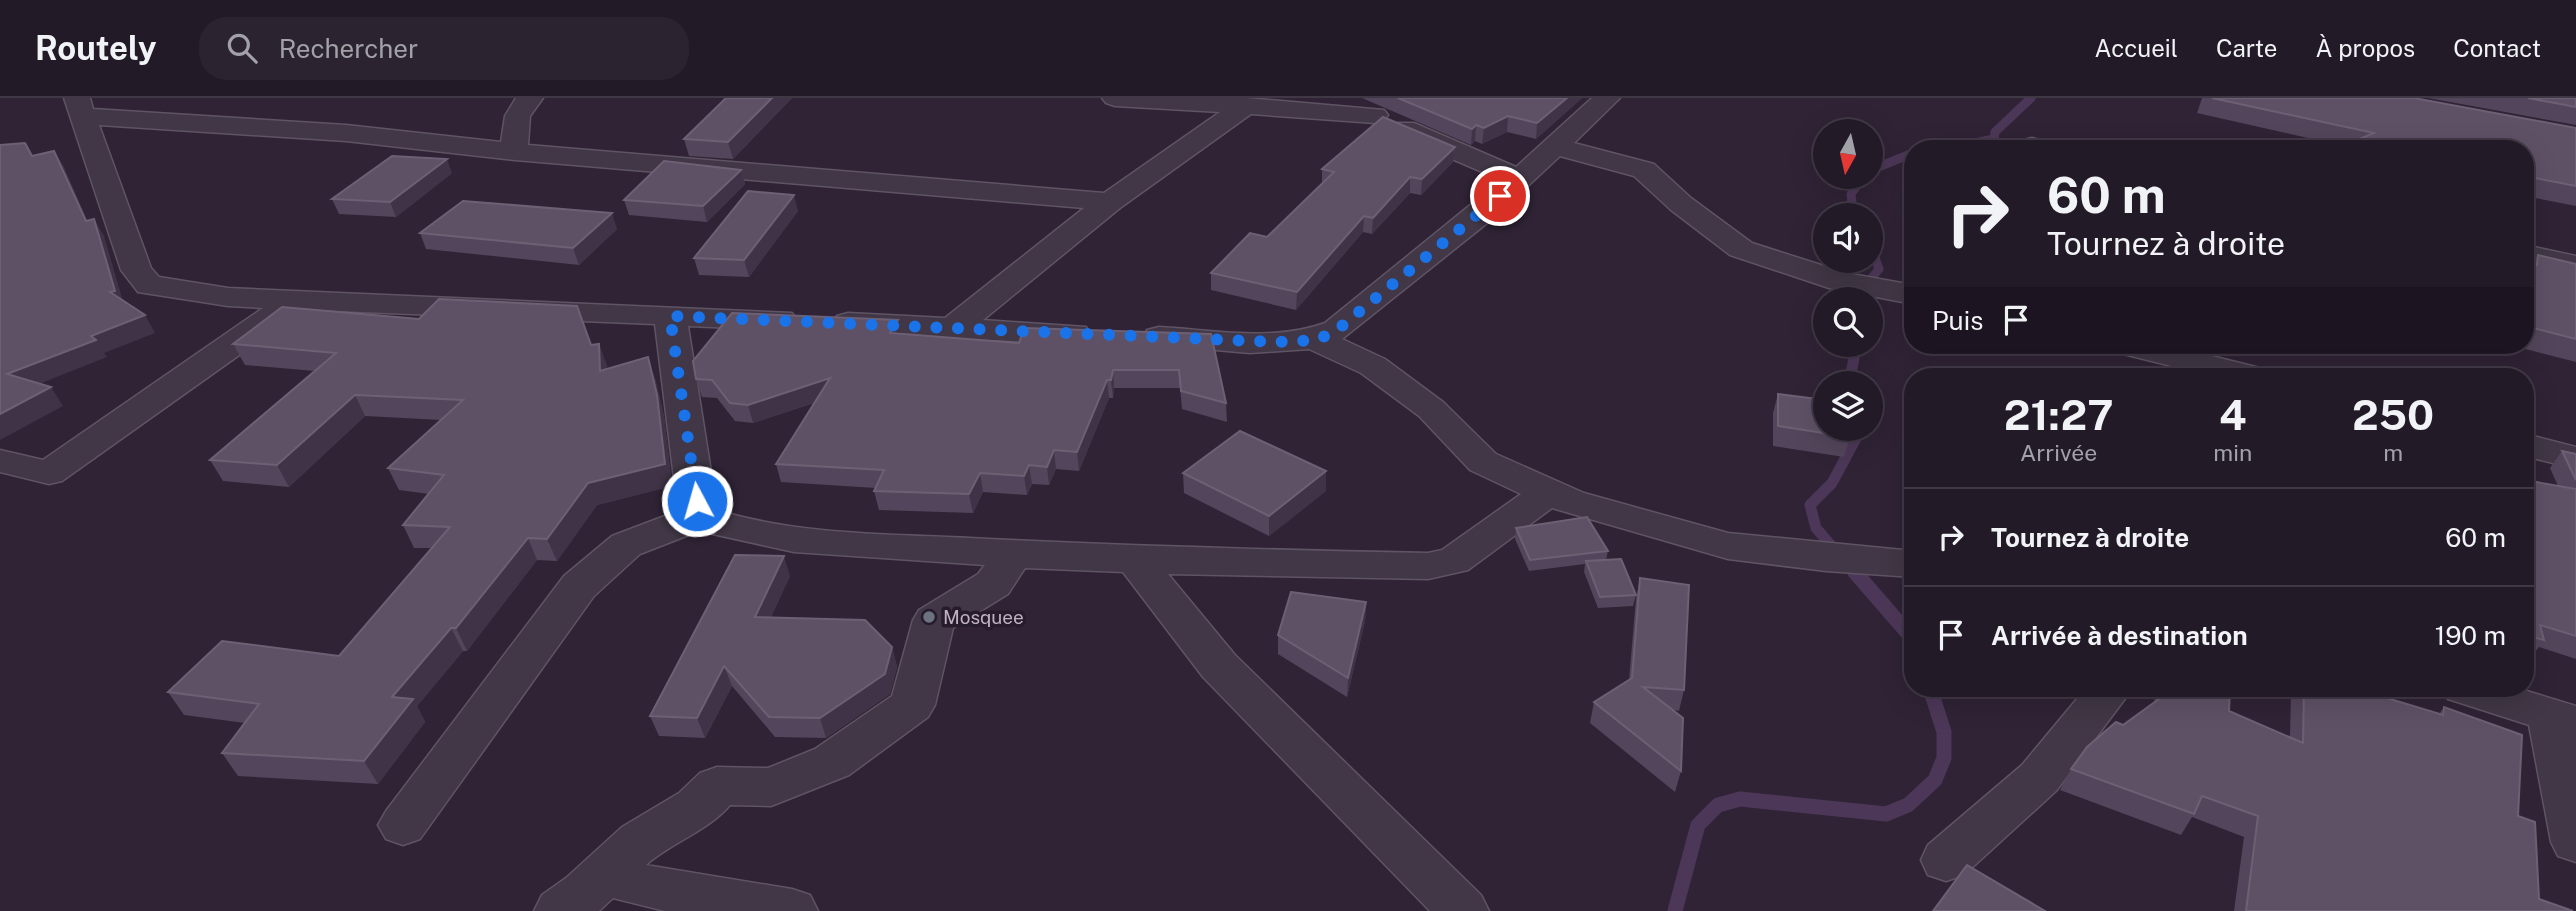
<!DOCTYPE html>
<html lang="fr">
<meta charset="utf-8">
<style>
:root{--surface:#231a28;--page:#2b2330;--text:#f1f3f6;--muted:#a3a1a8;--line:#403845}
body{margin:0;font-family:"Public Sans",sans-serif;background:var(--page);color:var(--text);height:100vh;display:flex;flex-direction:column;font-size:26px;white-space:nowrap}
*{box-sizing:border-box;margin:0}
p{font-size:23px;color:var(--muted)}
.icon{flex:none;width:38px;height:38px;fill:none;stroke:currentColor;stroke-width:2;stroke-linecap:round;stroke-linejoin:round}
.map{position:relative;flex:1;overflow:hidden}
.drawer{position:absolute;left:1904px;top:270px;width:630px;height:329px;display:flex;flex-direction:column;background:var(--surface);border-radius:28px;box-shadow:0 7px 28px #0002,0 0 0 2px var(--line)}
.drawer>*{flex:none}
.hud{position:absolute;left:1904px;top:42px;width:630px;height:214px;border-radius:28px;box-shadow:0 7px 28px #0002,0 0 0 2px var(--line);background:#231a28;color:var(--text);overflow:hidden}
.needle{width:46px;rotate:188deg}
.buttons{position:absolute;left:1813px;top:21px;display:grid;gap:14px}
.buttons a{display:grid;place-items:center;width:70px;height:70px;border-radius:50%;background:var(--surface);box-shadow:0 7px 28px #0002,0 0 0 2px var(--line);font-size:35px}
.pin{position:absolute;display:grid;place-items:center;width:60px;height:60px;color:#fff;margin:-30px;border:4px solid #fff;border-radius:50%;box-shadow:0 2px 7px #0007}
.me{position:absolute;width:77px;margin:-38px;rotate:354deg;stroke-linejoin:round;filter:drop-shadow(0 0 5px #0008)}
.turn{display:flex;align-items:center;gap:24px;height:147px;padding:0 28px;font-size:32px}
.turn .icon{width:91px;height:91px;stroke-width:2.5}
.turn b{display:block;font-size:49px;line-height:60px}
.then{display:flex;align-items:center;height:66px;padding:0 28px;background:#0003;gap:14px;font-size:26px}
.eta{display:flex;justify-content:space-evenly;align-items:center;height:119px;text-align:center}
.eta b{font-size:42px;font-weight:700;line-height:49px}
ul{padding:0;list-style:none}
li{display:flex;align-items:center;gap:21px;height:98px;padding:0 28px;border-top:2px solid var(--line)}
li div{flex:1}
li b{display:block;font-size:26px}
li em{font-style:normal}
header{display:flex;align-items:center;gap:42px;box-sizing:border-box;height:98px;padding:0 35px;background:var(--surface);border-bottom:2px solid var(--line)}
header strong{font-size:33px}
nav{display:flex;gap:38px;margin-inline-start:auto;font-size:24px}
.search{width:490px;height:63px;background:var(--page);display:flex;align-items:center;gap:18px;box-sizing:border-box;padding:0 24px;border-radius:28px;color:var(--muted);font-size:26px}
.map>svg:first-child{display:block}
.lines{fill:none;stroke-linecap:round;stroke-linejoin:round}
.stream-far2{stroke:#4d3758;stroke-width:9}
.stream-far1{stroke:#4d3758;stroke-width:11}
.stream{stroke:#4d3758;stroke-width:15}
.minor-casing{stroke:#5f5464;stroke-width:3}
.minor{fill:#413746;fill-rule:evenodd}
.wall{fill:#53455b}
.shaded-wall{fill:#403347}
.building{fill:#5e5166;stroke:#6d6074;stroke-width:2}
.route{stroke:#1a73e8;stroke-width:12;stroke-dasharray:0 21.6}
.worship-dot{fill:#6b7280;stroke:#261c2b;stroke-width:2.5}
.labels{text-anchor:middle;stroke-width:7;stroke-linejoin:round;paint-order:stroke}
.poi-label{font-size:19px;fill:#bdb1c2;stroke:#261c2b;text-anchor:start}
</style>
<header>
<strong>Routely</strong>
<div class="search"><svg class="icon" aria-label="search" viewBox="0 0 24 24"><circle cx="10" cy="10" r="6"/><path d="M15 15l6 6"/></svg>Rechercher</div>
<nav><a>Accueil</a><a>Carte</a><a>À propos</a><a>Contact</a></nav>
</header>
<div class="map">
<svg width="2576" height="813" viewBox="0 0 2576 813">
<rect width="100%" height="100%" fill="#2f2335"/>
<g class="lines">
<g class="stream-far2">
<polyline points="1945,51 1994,41 1995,34 2031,0"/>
<polyline points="1871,72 1913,55"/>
<polyline points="1853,117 1851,96 1863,79"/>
<polyline points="1845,201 1858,197 1879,171 1871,148"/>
</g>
<g class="stream-far1">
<polyline points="1849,285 1855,255 1853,247"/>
<polyline points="1855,475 1816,430 1810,407 1832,385 1861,331"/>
</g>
<g class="stream">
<polyline points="1854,473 1913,541"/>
<polyline points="1675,813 1698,727 1718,707 1740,701 1886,716 1908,707 1935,682 1944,660 1944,634 1930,590"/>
</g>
<g class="minor-casing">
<g id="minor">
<path d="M64,0H90L93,11L346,27L501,44L505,18L516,0H543L530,18L528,47L1104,95L1220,14L1115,8L1106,5L1102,0H1246L1384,12L1388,17L1384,22L1375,25L1251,16L1120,110L983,222L1086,229L1090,236L1086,243L1074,246L848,235L837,232L832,225L837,218L848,215L945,220L1084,110L515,62L346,43L99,27L151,170L159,179L228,190L792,215L797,222L792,229L781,232L688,228L717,412C798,437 886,436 970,440C1123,448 1275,452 1428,455L1442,452L1521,396L1470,372L1419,318L1361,275L1309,251L1250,255L1147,246L1143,239L1147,232L1159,229C1214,232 1273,244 1325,225L1501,82L1396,37L1392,31L1396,25H1414L1516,69L1592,0H1620L1574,45L1654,66L1691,100L1752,145L1846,175L1913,187V206L1829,190L1730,157L1671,112L1634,78L1560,58L1491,122L1342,241L1385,261L1443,304L1496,356L1584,395L1728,435L1913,453V479L1826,473L1728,461L1552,410L1468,472L1428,481L1168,476L1235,557L1481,797L1489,813H1430L1203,579L1123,474L1025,470L1008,496L953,530L935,607L928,619L849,677L771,708L730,707C708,733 672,744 646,767L792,791L810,797L818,813H665L613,800L599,813H534L542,797L566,780L622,729L679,695L700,675L717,669L768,670L815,651L892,598L913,522L919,512L978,476L985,467L794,454L699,433L640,456L594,498L420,741L403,747L386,741L378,727L386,713L564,478L612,438L678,413L655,226L289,211L292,216L287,223L62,383L49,386L0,374V352L43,362L263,210L228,208L138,194L121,172Z"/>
<polygon points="2032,40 2052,45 2056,51 2021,51 2019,48 2023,42"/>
<polygon points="2525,147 2576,158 2576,176 2525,165"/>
<polygon points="2110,247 2167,247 2264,271 2269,278 2212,278 2115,254"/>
<polygon points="2525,336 2576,349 2576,371 2525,358"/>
<polygon points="2086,590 2133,590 2056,693 1964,777 1946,783 1928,777 1921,762 1928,747 2022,667"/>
<polygon points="2442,590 2517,590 2576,608 2576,764 2558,758 2551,744 2529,627 2448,601"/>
</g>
</g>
<use href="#minor" class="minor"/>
</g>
<g class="wall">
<polygon points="726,0 792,0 733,61 689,58 684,41"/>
<polygon points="1362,0 1582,0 1536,41 1507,34 1482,46 1475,43 1471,47"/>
<polygon points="2202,0 2414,0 2576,30 2576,108 2525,98 2525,51 2343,48 2197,15"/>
<polygon points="2428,0 2576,0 2576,27"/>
<polygon points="1455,49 1453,64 1421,97 1410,95 1372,136 1363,134 1296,212 1211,192 1211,175 1267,139 1322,86 1322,71"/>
<polygon points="741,72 745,86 707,124 629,117 624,102"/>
<polygon points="452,75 396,119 339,116 332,101"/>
<polygon points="798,113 749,179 699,177 694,160"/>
<polygon points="617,131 579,167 426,151 420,135"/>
<polygon points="2538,157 2576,166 2576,264 2510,247 2525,247 2525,165 2532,166"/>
<polygon points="419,221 591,247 607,267 607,271 655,280 664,318 672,388 597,407 557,463 537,462 467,553 463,553 417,608 425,624 378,686 238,678 222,655 245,625 184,617 168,594 339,558 431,450 414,450 403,427 429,396 399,392 388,370 441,322 365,318 289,389 223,383 210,362 315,273 245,267 233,246"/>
<polygon points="900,236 1019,245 1211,236 1226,305 1227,324 1182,311 1180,290 1114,290 1113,300 1109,300 1079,373 1056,371 1049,387 1032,386 1027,397 983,394 973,415 879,412 874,393 876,390 781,384 776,366 814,305 753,325 735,323 717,300 702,299 696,281"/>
<polygon points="1778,296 1850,339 1844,359 1773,348 1773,315"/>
<polygon points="2562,353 2576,356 2576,561 2539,549 2530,560 2525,559 2525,382 2558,388 2550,370"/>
<polygon points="1326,373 1326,393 1269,438 1184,395 1183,375"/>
<polygon points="1516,430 1608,453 1606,462 1636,497 1633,508 1598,510 1584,474 1585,466 1529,473 1515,441"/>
<polygon points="790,478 771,519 892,549 897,569 890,596 826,640 775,639 732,588 705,640 659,638 650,618"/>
<polygon points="1640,480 1684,592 1679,613 1674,612 1681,673 1675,694 1590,625 1594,604 1629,582 1636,500"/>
<polygon points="1366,504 1365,523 1347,599 1278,556 1278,537"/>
<polygon points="2156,590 2230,590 2229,613 2290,639 2291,595 2294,590 2291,590 2354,590 2439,616 2444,609 2518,718 2539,801 2573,813 2234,813 2244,739 2192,719 2181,737 2060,692 2071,671 2123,627 2154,605"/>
</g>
<g class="shaded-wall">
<polygon points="772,0 792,0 733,61 728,44"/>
<polygon points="1567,0 1582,0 1536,41 1537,25"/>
<polygon points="1508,18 1507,34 1482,46 1484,30"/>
<polygon points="1476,27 1475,43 1471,47 1472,31"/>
<polygon points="1455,49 1453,64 1421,97 1422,81"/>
<polygon points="54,53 64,69 95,140 86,123"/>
<polygon points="447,61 452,75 396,119 390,104"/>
<polygon points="741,72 745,86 707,124 703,108"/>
<polygon points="1410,79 1410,95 1372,136 1373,120"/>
<polygon points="794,97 798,113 749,179 744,162"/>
<polygon points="612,115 617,131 579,167 573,150"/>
<polygon points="1364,118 1363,134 1296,212 1297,194"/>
<polygon points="94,121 104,138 125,210 110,194"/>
<polygon points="145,217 155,235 104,255 107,259 19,294 7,276 91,238"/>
<polygon points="898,222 901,240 890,235"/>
<polygon points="599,246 607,267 608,294 600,273"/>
<polygon points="648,259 655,280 664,318 672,388 597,407 557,463 547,441"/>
<polygon points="1113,272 1114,290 1113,300 1111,282"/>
<polygon points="830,280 834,298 753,325 748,307"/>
<polygon points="1107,282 1109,300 1079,373 1077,354"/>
<polygon points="51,289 63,308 0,342 0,316"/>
<polygon points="355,297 365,318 289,389 277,367"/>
<polygon points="1054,352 1056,371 1049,387 1047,369"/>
<polygon points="1029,367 1032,386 1027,397 1024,378"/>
<polygon points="1326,373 1326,393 1269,438 1269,418"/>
<polygon points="980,375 983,394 973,415 969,396"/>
<polygon points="528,440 537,462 467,553 456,530"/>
<polygon points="784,458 790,478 762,539 755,519"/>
<polygon points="1366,504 1365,523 1347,599 1348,580"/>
<polygon points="451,530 463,553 417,608 425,624 378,686 364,663 392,599"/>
<polygon points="892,549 897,569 890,596 826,640 820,620"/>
<polygon points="724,568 732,588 705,640 697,620"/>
</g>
<g class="building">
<polygon points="726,0 772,0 728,44 684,41"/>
<polygon points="1398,0 1567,0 1537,25 1508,18 1484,30 1476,27 1472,31"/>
<polygon points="2212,0 2414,0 2576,30 2576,88 2525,78 2525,51 2335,51 2374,35"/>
<polygon points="2528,0 2576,0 2576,9"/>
<polygon points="1383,19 1455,49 1422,81 1410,79 1373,120 1364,118 1297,194 1211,175 1250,135 1267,139 1334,74 1322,71"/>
<polygon points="25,45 32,58 54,53 86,123 94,121 115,193 110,194 145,217 91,238 96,242 7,276 51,289 0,316 0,47"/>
<polygon points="392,58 447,61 390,104 332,101"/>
<polygon points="664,63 741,72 703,108 624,102"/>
<polygon points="748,93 794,97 744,162 694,160"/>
<polygon points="463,103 612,115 573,150 420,135"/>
<polygon points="2538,157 2576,166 2576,241 2525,228 2525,165 2537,167"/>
<polygon points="439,201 577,208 591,247 599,246 600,273 648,259 657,297 665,366 588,385 547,441 528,440 456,530 451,530 392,599 413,601 364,663 222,655 259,606 168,594 222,543 339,558 450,429 403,427 444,377 388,370 463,302 355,297 277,367 210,362 336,255 233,246 282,209 419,221"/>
<polygon points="732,215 898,222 890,235 1019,245 1024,230 1211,236 1226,305 1181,293 1179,272 1113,272 1111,282 1107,282 1077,354 1054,352 1047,369 1029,367 1024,378 980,375 969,396 874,393 884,372 776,366 830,280 748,307 730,305 712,282 696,281 693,263"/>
<polygon points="1778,296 1825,302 1825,331 1850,331 1850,339 1778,328"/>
<polygon points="1240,333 1326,373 1269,418 1183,375"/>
<polygon points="2562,353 2576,356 2576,382"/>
<polygon points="2525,382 2576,391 2576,538 2540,527 2544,542 2525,537"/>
<polygon points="1587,419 1608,453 1530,462 1516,430"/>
<polygon points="735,457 784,458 755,519 865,522 892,549 885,576 820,620 769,619 724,568 697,620 650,618"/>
<polygon points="1621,461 1636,497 1600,499 1586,463"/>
<polygon points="1640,480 1689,487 1684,592 1643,589 1683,620 1681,673 1594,604 1632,580"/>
<polygon points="1291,494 1366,504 1348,580 1278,537"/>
<polygon points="2164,590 2230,590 2229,613 2303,645 2304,590 2354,590 2443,617 2444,609 2522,637 2518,718 2535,724 2539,801 2573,813 2246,813 2258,718 2202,698 2194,716 2071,671 2087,649 2116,624 2123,627 2163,598"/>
<polygon points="1967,767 2045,813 1933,813"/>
</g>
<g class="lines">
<polyline class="route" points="697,403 670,218 1276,244 1317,242 1337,232 1500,98"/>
</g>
<circle class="worship-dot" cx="929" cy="519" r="7"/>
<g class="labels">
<g class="poi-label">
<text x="943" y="526">Mosquee</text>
</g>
</g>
</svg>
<div class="buttons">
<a><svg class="needle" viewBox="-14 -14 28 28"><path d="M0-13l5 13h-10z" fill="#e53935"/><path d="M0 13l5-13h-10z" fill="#a3a1a8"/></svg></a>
<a><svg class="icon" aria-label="sound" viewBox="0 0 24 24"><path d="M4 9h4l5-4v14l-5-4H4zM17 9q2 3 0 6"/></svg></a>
<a><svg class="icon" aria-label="search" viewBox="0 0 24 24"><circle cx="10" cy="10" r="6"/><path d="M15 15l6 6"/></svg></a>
<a><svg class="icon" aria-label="layers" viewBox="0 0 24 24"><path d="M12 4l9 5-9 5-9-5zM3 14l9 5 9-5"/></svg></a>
</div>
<div class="pin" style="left:1500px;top:98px;background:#d93025"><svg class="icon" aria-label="arrive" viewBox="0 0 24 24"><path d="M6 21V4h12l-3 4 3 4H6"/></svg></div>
<svg class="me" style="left:697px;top:403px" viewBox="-20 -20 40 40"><circle r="17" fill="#1a73e8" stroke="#fff" stroke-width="3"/><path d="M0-11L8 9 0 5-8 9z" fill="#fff"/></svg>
<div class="hud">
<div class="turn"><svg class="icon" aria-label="right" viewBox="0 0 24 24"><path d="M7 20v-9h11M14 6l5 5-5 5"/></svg><div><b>60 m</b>Tournez à droite</div></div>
<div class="then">Puis<svg class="icon" aria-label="arrive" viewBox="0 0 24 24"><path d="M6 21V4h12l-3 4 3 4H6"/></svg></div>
</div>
<section class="drawer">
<div class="eta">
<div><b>21:27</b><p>Arrivée</p></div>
<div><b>4</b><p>min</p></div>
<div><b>250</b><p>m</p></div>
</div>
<ul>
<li><svg class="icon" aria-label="right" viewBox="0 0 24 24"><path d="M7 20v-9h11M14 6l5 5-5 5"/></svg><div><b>Tournez à droite</b></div><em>60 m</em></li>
<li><svg class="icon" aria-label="arrive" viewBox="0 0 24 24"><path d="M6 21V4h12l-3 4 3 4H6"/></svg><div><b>Arrivée à destination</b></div><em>190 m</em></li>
</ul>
</section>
</div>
